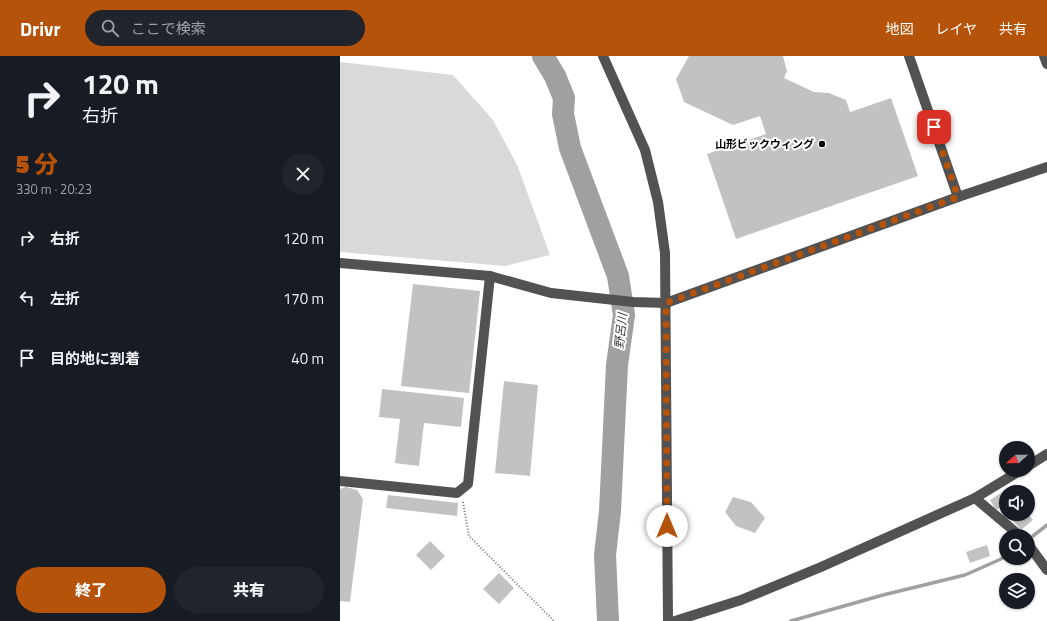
<!DOCTYPE html>
<html lang="ja">
<meta charset="utf-8">
<style>
:root{--surface:#171b24;--page:#20242c;--text:#f1f3f6;--muted:#9ea1a6;--accent:#b45309}
body{margin:0;font-family:"Titillium Web","Noto Sans JP",sans-serif;background:var(--page);color:var(--text);height:100vh;display:flex;flex-direction:column;font-size:15px;white-space:nowrap}
*{box-sizing:border-box;margin:0}
p{font-size:13px;color:var(--muted)}
.icon{flex:none;width:22px;height:22px;fill:none;stroke:currentColor;stroke-width:2;stroke-linecap:round;stroke-linejoin:round}
.map{position:relative;flex:1;overflow:hidden}
.drawer{display:flex;flex-direction:column;background:var(--surface);width:340px}
.drawer>*{flex:none}
.hud{background:#171b24;color:var(--text);overflow:hidden}
.needle{width:26px;rotate:249deg}
.fabs{position:absolute;left:659px;top:385px;display:grid;gap:8px}
.fabs a{display:grid;place-items:center;width:36px;height:36px;border-radius:50%;background:var(--surface);box-shadow:0 1px 3px #0004;font-size:20px}
.pin{position:absolute;display:grid;place-items:center;width:34px;height:34px;color:#fff;margin:-17px;border-radius:8px;box-shadow:0 2px 6px #0006}
.me{position:absolute;width:44px;margin:-22px;rotate:0deg;stroke-linejoin:round;filter:drop-shadow(0 0 3px #0008)}
.turn{display:flex;align-items:center;gap:14px;height:84px;padding:0 16px;font-size:18px}
.turn .icon{width:52px;height:52px;stroke-width:2.5}
.turn b{display:block;font-size:28px;line-height:34px}
.round{display:grid;place-items:center;flex:none;width:42px;height:42px;border-radius:21px;background:var(--page)}
.summary{display:flex;align-items:center;justify-content:space-between;height:68px;padding:0 16px}
h1{font-size:24px;font-weight:800;line-height:30px;color:var(--accent)}
.button{display:flex;gap:8px;margin-top:auto;padding:8px 16px}
.button a{flex:1;height:46px;border-radius:24px;background:var(--accent);color:#fff;font-size:16px;font-weight:800;line-height:46px;text-align:center}
.button a+a{background:var(--page);color:var(--text)}
ul{padding:0;list-style:none}
li{display:flex;align-items:center;gap:12px;height:60px;padding:0 16px}
li div{flex:1}
li b{display:block;font-size:15px}
li em{font-style:normal}
header{display:flex;align-items:center;gap:24px;box-sizing:border-box;height:56px;padding:0 20px;background:var(--accent);color:#fff}
header strong{font-size:19px}
nav{display:flex;gap:22px;margin-inline-start:auto;font-size:14px}
.search{width:280px;height:36px;background:var(--page);display:flex;align-items:center;gap:10px;box-sizing:border-box;padding:0 14px;border-radius:22px;color:var(--muted);font-size:15px}
main{display:flex;flex:1;min-height:0}
.map>svg:first-child{display:block}
.green{fill:#d9d9d9}
.lines{fill:none;stroke-linecap:round;stroke-linejoin:round}
.stream{stroke:#a0a0a0;stroke-width:3.5}
.river{stroke:#a0a0a0;stroke-width:22}
.building{fill:#c2c2c2}
.path{stroke:#747474;stroke-width:2;stroke-dasharray:1 2;stroke-linecap:butt}
.minor{stroke:#525252;stroke-width:10}
.route{stroke:#b45309;stroke-width:7;stroke-dasharray:0 12.6}
.poi-dot{fill:#000;stroke:#fff;stroke-width:1.5}
.labels{text-anchor:middle;stroke-width:4;stroke-linejoin:round;paint-order:stroke}
.poi-label{font-size:11px;font-weight:bold;fill:#000;stroke:#fff;text-anchor:end}
.water-label{font-size:12px;font-style:italic;fill:#414141;stroke:#fff}
</style>
<header>
<strong>Drivr</strong>
<div class="search"><svg class="icon" aria-label="search" viewBox="0 0 24 24"><circle cx="10" cy="10" r="6"/><path d="M15 15l6 6"/></svg>ここで検索</div>
<nav><a>地図</a><a>レイヤ</a><a>共有</a></nav>
</header>
<main>
<section class="drawer">
<div class="hud">
<div class="turn"><svg class="icon" aria-label="right" viewBox="0 0 24 24"><path d="M7 20v-9h11M14 6l5 5-5 5"/></svg><div><b>120 m</b>右折</div></div>
</div>
<div class="summary"><div><h1>5 分</h1><p>330 m · 20:23</p></div><a class="round"><svg class="icon" aria-label="close" viewBox="0 0 24 24"><path d="M6 6l12 12M18 6L6 18"/></svg></a></div>
<ul>
<li><svg class="icon" aria-label="right" viewBox="0 0 24 24"><path d="M7 20v-9h11M14 6l5 5-5 5"/></svg><div><b>右折</b></div><em>120 m</em></li>
<li><svg class="icon" aria-label="left" viewBox="0 0 24 24"><path d="M17 20v-9H6M10 6l-5 5 5 5"/></svg><div><b>左折</b></div><em>170 m</em></li>
<li><svg class="icon" aria-label="arrive" viewBox="0 0 24 24"><path d="M6 21V4h12l-3 4 3 4H6"/></svg><div><b>目的地に到着</b></div><em>40 m</em></li>
</ul>
<div class="button"><a>終了</a><a>共有</a></div>
</section>
<div class="map">
<svg width="707" height="565" viewBox="0 0 707 565">
<rect width="100%" height="100%" fill="#fff"/>
<polygon class="green" points="0,6 113,19 153,64 178,111 210,199 165,210 0,196"/>
<g class="lines">
<g class="stream">
<polyline points="693,480 707,469"/>
<polyline points="451,565 543,539 625,519 661,503 666,499"/>
</g>
<polyline class="river" points="203,0 215,20 224,42 223,58 230,92 278,220 284,259 277,309 270,455 265,499 268,565"/>
</g>
<g class="building">
<polygon points="349,0 443,0 447,15 444,22 474,36 489,37 506,44 510,56 551,42 578,120 396,183 367,98 426,78 420,60 393,69 344,46 336,23"/>
<polygon points="73,228 140,235 129,337 61,330"/>
<polygon points="164,325 198,329 190,420 155,417"/>
<polygon points="42,333 124,342 121,371 84,367 79,410 55,407 60,363 39,361"/>
<polygon points="675,428 680,436 666,436 666,448 656,454 650,444"/>
<polygon points="6,431 17,434 23,443 10,546 0,545 0,433"/>
<polygon points="48,439 118,447 117,460 46,452"/>
<polygon points="393,441 411,446 425,462 415,477 396,470 385,456"/>
<polygon points="667,458 688,458 693,464 681,474"/>
<polygon points="90,485 105,500 91,514 76,499"/>
<polygon points="647,489 650,500 630,507 626,496"/>
<polygon points="159,517 174,532 159,548 143,533"/>
</g>
<g class="lines">
<polyline class="path" points="123,446 129,480 214,565"/>
<g class="minor">
<polyline points="263,0 305,94 318,146 325,197 328,565"/>
<polyline points="569,0 618,141"/>
<polyline points="704,0 707,8"/>
<polyline points="0,207 150,220 211,237 293,246 326,247 618,141 707,111"/>
<polyline points="688,410 707,398"/>
<polyline points="0,425 117,437 128,428 150,220"/>
<polyline points="635,442 680,480"/>
<polyline points="688,488 707,514"/>
<polyline points="335,565 401,544 481,511 635,442 681,414"/>
</g>
</g>
<g class="lines">
<polyline class="route" points="327,470 326,247 618,141 594,71"/>
</g>
<circle class="poi-dot" cx="482" cy="88" r="4"/>
<g class="labels">
<g class="poi-label">
<text x="474" y="92">山形ビックウィング</text>
</g>
<g class="water-label">
<text transform="translate(281 275) rotate(-84)" y="4">野呂川</text>
</g>
</g>
</svg>
<div class="fabs">
<a><svg class="needle" viewBox="-14 -14 28 28"><path d="M0-13l5 13h-10z" fill="#e53935"/><path d="M0 13l5-13h-10z" fill="#9ea1a6"/></svg></a>
<a><svg class="icon" aria-label="sound" viewBox="0 0 24 24"><path d="M4 9h4l5-4v14l-5-4H4zM17 9q2 3 0 6"/></svg></a>
<a><svg class="icon" aria-label="search" viewBox="0 0 24 24"><circle cx="10" cy="10" r="6"/><path d="M15 15l6 6"/></svg></a>
<a><svg class="icon" aria-label="layers" viewBox="0 0 24 24"><path d="M12 4l9 5-9 5-9-5zM3 14l9 5 9-5"/></svg></a>
</div>
<div class="pin" style="left:594px;top:71px;background:#d93025"><svg class="icon" aria-label="arrive" viewBox="0 0 24 24"><path d="M6 21V4h12l-3 4 3 4H6"/></svg></div>
<svg class="me" style="left:327px;top:470px" viewBox="-20 -20 40 40"><circle r="19" fill="#fff"/><path d="M0-13L10 11 0 6-10 11z" fill="#b45309"/></svg>
</div>
</main>
